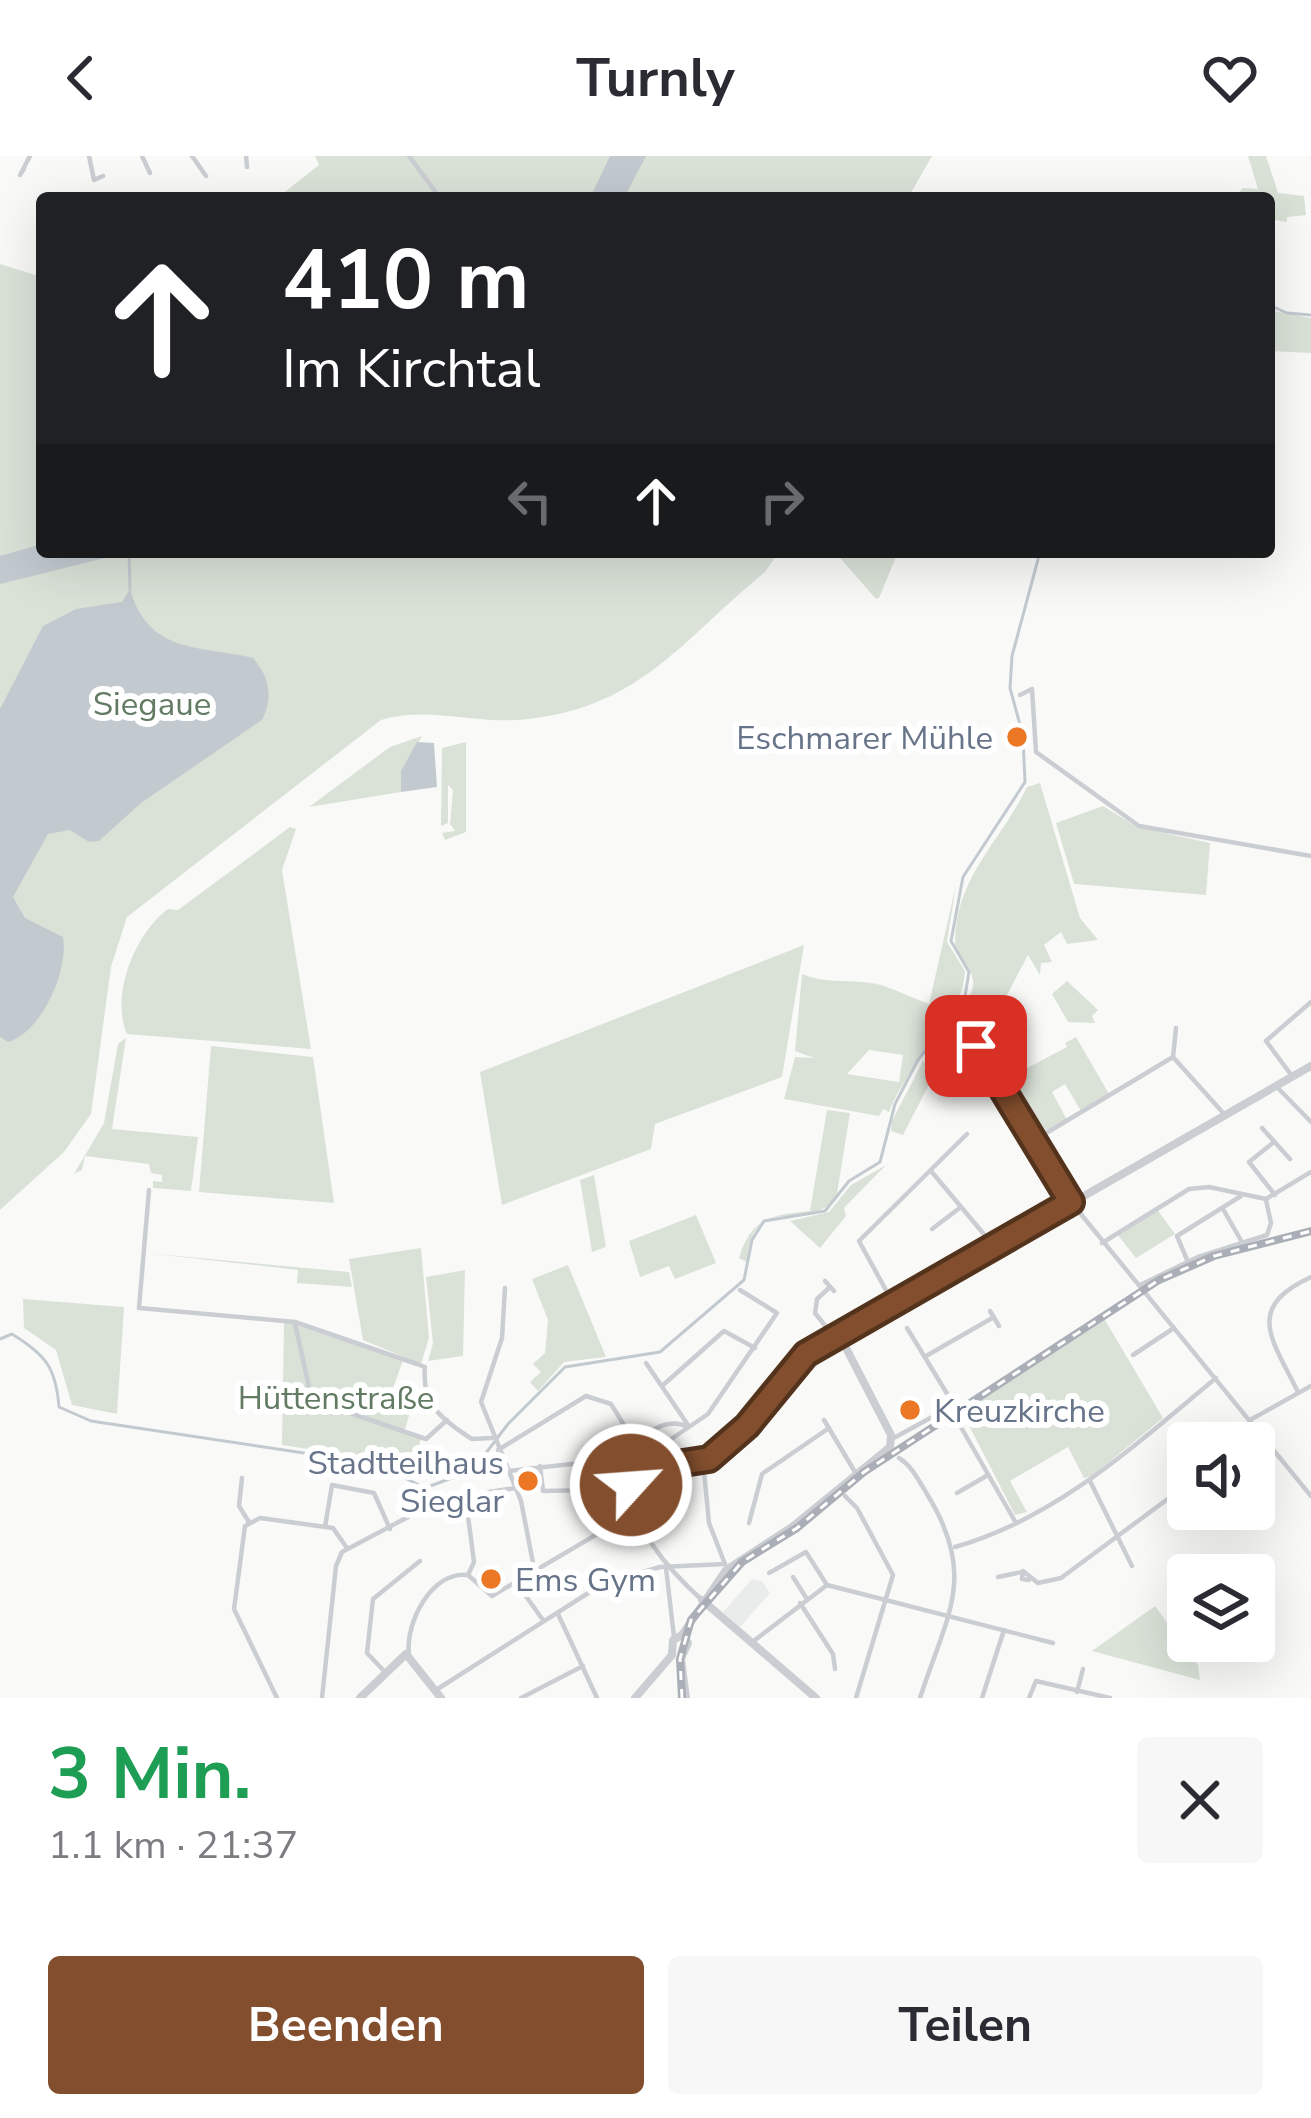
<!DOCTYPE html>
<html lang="de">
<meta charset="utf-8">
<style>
:root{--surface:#fff;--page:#f7f7f7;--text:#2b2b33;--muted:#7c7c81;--accent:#824e2d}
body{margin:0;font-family:"Nunito Sans",sans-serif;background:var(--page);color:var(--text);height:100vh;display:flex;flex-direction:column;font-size:45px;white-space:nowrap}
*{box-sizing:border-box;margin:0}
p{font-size:39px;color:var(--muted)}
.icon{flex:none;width:66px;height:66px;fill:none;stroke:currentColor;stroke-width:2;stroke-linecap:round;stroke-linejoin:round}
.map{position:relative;height:1542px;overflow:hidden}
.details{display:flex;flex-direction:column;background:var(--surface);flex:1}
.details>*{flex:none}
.banner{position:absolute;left:36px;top:36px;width:1239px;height:366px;border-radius:12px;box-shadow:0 12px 48px #0002;background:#202124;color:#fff;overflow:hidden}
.tools{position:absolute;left:1167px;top:1266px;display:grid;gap:24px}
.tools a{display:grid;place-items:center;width:108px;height:108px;border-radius:12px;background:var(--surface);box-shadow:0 12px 48px #0002;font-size:60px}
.pin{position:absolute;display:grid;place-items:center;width:102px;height:102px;color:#fff;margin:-51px;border-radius:24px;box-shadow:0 6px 18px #0006}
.me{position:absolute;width:132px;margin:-66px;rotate:64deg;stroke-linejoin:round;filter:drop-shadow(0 0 9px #0008)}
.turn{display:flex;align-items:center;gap:42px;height:252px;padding:0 48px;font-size:54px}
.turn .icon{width:156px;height:156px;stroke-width:2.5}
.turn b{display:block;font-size:84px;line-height:102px}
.lanes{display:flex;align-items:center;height:114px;padding:0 48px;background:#0003;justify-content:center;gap:60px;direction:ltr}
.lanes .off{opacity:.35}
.round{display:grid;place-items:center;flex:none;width:126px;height:126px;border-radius:12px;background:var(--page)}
.overview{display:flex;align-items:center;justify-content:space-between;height:204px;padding:0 48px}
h1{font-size:72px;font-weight:700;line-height:90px;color:#1e9e55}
.primary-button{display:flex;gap:24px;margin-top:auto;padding:24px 48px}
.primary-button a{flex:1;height:138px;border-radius:12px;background:var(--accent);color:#fff;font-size:48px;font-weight:700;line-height:138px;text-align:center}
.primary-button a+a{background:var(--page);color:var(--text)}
header{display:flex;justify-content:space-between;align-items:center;height:156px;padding:0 48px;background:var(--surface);font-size:54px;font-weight:700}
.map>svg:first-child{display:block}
.built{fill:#eaebeb}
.green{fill:#dae2d8;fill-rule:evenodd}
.water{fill:#c2cad0}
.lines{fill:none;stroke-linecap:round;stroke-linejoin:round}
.stream{stroke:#c2cad0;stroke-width:3}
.minor{stroke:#cacdd1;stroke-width:4.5}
.tertiary{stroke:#cacdd1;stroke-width:8}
.rail-casing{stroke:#aaaeb6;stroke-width:8}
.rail{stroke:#fff;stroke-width:3;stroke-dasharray:9;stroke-linecap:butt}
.route-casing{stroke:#54331d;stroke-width:30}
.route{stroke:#824e2d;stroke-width:21}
.poi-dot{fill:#ec7826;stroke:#fff;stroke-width:4.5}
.labels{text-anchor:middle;stroke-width:12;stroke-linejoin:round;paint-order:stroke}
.park-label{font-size:33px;fill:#637b63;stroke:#fff}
.poi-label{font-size:33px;fill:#67748a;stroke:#fff;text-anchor:end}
</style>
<header><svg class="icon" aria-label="back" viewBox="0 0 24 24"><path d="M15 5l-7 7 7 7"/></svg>Turnly<svg class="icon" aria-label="heart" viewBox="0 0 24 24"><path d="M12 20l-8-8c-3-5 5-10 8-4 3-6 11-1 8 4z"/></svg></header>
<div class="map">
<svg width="1311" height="1542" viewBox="0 0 1311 1542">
<rect width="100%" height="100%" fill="#f9faf8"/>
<polygon class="built" points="752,1423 762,1425 770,1437 740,1471 723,1456"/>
<g class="green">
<polygon points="315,0 932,0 908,42 277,42 319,9"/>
<polygon points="1248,0 1266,0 1278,37 1304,40 1306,59 1287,61 1287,66 1269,63 1269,42 1234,42 1243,32 1258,33"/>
<path d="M0,108L42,121V396H779L765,416C681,485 638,555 518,564C472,567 426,550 381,564L127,761L111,811L91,958L64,996L0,1054Z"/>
<polygon points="1269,154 1311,162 1311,197 1269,195"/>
<polygon points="835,396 898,396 879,442 876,443"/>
<polygon points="422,580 401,616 401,636 309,651 390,591"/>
<polygon points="466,586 466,676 445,684 442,677 455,675 450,668 453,634 448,629 448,667 441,670 442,592"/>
<path d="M1040,627L1080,762L1098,784L1067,788L1061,776L1044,789L1052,806L1041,807L1040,819L1028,799L999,854L963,872L956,861C995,814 955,811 955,785C956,720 1001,685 1027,631Z"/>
<polygon points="1103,650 1137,671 1210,687 1206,739 1074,728 1056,667"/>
<path d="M290,671L296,673L282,714L311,893L127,878C110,840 135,777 168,753L178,754Z"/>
<path d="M956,729L947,786L965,815C964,861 907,908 889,956L883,953L879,960L784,943L795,901L814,902L795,895L802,818C828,829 853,822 881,829C897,834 913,842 929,848ZM869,894L903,899L899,926L847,918Z"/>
<polygon points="804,789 782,921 655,968 651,993 502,1049 480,916"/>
<polygon points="1067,825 1098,854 1092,860 1095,867 1068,866 1052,838"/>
<polygon points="1076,881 1109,938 1081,955 1065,928 1052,936 1067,964 1032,981 1002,925 1067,891 1065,887"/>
<polygon points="126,882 112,973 198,981 191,1035 153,1032 153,1025 162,1026 162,1019 151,1017 149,1008 85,1000 82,1014 74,1018 104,967 118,888"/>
<polygon points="211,890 313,901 334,1047 199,1036"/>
<polygon points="923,905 937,913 903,979 891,975 892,965"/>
<path d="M827,954L850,957L836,1044C797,1078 754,1034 747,1106L739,1102C752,1059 775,1059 810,1055Z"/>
<polygon points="886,1009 844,1052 846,1060 820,1092 790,1065 829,1056 851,1029"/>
<polygon points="594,1019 606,1091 592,1096 580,1024"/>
<polygon points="1157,1053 1175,1078 1136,1102 1117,1078"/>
<polygon points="696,1059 716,1107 675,1123 669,1110 640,1121 629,1085"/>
<polygon points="421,1092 429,1182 421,1208 363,1184 349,1103"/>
<polygon points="145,1097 349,1116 352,1131 297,1127 298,1114"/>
<polygon points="568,1109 606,1201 564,1206 538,1235 530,1226 541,1216 533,1208 545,1197 548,1164 532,1123"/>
<polygon points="465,1114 463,1200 428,1205 433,1187 426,1121"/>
<polygon points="23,1143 124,1151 117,1258 72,1249 56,1194 24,1172"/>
<polygon points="1105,1164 1163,1262 1092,1320 1084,1322 1068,1291 1010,1325 1027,1356 1015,1359 962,1256"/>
<polygon points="284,1165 403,1204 392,1235 403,1239 410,1256 404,1277 421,1283 409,1319 378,1304 282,1289"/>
<polygon points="1155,1450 1198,1509 1200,1524 1092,1495"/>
</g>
<g class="water">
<polygon points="610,0 646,0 624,42 590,42"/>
<polygon points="42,388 42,396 129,396 0,428 0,400"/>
<path d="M130,433C149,499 200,489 253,502C269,520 274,542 262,564L141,647L99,685L89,686L70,674L48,678L13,741L25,762L63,781C69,814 42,876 8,886L0,881V553L43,470L76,453L122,446Z"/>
<polygon points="417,586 434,587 437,631 401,636 401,615"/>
</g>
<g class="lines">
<g class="stream">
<polyline points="1269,149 1287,157 1311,159"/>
<polyline points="129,396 130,433"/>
<polyline points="1022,576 1010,532 1012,500 1040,396"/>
<path d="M0,1183L12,1178C46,1199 56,1212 59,1251L91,1265L377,1308L425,1332L473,1314L508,1268L565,1211L660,1196L744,1124L752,1084L764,1065L825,1055L849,1025L880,1006L895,948L918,904L964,846L969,816L951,785L963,721L1025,626L1023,583"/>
</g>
<g class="minor">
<polyline points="89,0 94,24 103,20"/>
<polyline points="142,0 150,17"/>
<polyline points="192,0 206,20"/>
<polyline points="246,0 247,11"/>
<polyline points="409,0 440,42"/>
<polyline points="24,13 20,19 30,0"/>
<polyline points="1032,533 1036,596 1139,670 1311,700"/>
<polyline points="1020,539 1032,533"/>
<polyline points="966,870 1071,1046 1311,1340"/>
<polyline points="1176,872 1173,901 1225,959"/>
<polyline points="1292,920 1266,885 1311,846"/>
<polyline points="1276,930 1311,966"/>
<polyline points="1262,972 1290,1003"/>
<polyline points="1033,985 1173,901"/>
<polyline points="1274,986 1249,1006 1275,1039"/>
<polyline points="931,1015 993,1089"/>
<path d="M149,1034L139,1152L295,1166L417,1208L425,1211C421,1248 442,1264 472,1283L492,1282"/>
<polyline points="1223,1053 1243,1088"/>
<polyline points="932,1073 961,1051"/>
<polyline points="1102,1087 1189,1033 1209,1031 1266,1043 1311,1016"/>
<polyline points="1188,1106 1177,1080 1241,1040"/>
<polyline points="825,1125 834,1135"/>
<polyline points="1140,1129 1198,1101 1267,1079 1271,1067 1266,1044"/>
<polyline points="830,1131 817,1143 815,1157 835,1182"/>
<polyline points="505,1132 502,1182 481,1246 521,1345 534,1412"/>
<polyline points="893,1147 859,1085 967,978"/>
<polyline points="990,1155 999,1170"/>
<polyline points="295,1168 312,1244 426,1283 447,1264"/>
<polyline points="1133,1199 1174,1172"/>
<polyline points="926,1200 994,1161"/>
<polyline points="646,1207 688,1269"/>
<polyline points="662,1230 724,1175 755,1192"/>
<path d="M1298,1236C1272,1183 1244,1152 1311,1121"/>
<polyline points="950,1252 1016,1367"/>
<polyline points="824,1264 855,1316"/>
<polyline points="1250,1264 1311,1230"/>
<polyline points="892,1283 954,1249 907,1172"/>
<polyline points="498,1294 586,1240 611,1248 635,1287"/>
<polyline points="645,1301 708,1258 777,1157 740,1134"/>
<path d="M899,1302C912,1310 919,1325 927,1338C978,1421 947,1458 920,1542"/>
<path d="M613,1304C636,1289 660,1257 688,1271"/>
<polyline points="540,1310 543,1335 594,1334 624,1325"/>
<polyline points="508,1315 608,1304 631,1323"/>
<polyline points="242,1322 239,1350 249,1366"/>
<polyline points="1090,1325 1132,1410"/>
<polyline points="465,1337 474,1406 468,1419"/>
<polyline points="957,1337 988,1319"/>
<polyline points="845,1340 857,1352 893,1419 856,1542"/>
<polyline points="749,1367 762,1318 829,1272"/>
<polyline points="325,1371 332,1329 374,1337 390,1373"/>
<path d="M955,1391C1057,1362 1136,1288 1216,1222"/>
<polyline points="666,1412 674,1481"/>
<polyline points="769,1417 806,1396 827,1429"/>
<polyline points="468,1419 492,1440 633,1357"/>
<polyline points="793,1421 807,1443"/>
<polyline points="998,1421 1022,1416"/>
<polyline points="1029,1424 1022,1423 1023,1415 1038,1427 1061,1422 1188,1328"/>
<polyline points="515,1425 543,1464"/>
<path d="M702,1444C671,1416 624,1366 633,1321C662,1297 698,1314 729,1288C765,1258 792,1185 844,1181"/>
<polyline points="800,1447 833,1498 835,1513"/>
<polyline points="558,1458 597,1542"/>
<polyline points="751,1487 827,1429 1053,1487"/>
<path d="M409,1498C405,1467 432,1414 468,1419"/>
<polyline points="385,1516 367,1497 373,1443 420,1405"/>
<polyline points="436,1534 604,1427 660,1411 725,1408 709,1367 703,1305"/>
<polyline points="1077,1536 1083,1513"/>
<polyline points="277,1542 234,1453 245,1370 260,1362 333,1372 347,1392"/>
<polyline points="322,1542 336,1410 342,1396 442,1343 516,1332"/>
<polyline points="521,1542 583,1510"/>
<polyline points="982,1542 1004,1474"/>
<polyline points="1029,1542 1036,1525 1110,1542"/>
</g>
<g class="tertiary">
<polyline points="702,1444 816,1542"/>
<polyline points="682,1479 726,1414 792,1371 890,1291 891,1279 845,1190 848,1175 1311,910"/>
<polyline points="672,1499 673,1484 682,1479"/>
<polyline points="681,1503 686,1542"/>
<polyline points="681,1503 688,1487 682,1479"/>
<polyline points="360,1542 406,1498 441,1542"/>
<polyline points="635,1542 672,1499"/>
</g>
<g class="rail-casing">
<polyline id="rail" points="682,1542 680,1503 691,1464 742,1406 797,1372 864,1316 1159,1124 1214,1100 1311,1075"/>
</g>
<use href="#rail" class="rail"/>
</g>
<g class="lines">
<g class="route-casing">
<polyline id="route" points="631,1329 644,1313 709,1303 747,1270 806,1198 1071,1046 976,890"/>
</g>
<use href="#route" class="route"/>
</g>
<g class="poi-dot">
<circle cx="1017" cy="581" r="12"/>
<circle cx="910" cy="1254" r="12"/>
<circle cx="528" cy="1325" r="12"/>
<circle cx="491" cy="1423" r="12"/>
</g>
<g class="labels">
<g class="park-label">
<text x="152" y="559">Siegaue</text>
<text x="336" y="1253">Hüttenstraße</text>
</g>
<g class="poi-label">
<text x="993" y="593">Eschmarer Mühle</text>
<text x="934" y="1266" text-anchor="start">Kreuzkirche</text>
<text x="504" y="1318">Stadtteilhaus<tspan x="504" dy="38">Sieglar</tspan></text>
<text x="515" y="1435" text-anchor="start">Ems Gym</text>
</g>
</g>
</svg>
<div class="tools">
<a><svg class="icon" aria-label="sound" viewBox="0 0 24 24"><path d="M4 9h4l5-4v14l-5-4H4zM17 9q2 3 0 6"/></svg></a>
<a><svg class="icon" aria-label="layers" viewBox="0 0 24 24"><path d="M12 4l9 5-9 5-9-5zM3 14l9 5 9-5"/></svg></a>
</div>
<div class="pin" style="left:976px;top:890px;background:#d93025"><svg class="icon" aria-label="arrive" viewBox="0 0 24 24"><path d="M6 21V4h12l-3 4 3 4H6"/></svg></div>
<svg class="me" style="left:631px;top:1329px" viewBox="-20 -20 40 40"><circle r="17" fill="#824e2d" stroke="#fff" stroke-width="3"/><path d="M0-11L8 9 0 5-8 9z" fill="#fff"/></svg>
<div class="banner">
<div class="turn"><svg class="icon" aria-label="ahead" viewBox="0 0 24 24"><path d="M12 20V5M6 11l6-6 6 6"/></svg><div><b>410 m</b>Im Kirchtal</div></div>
<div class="lanes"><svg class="icon off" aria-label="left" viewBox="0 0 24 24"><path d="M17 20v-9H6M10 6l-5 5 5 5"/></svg><svg class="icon" aria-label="ahead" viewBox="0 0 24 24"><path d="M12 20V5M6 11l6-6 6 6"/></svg><svg class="icon off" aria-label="right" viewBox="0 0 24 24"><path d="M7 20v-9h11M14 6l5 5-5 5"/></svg></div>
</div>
</div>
<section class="details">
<div class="overview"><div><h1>3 Min.</h1><p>1.1 km · 21:37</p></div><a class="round"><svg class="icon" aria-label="close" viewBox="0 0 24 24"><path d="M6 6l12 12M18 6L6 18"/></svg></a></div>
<div class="primary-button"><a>Beenden</a><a>Teilen</a></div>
</section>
